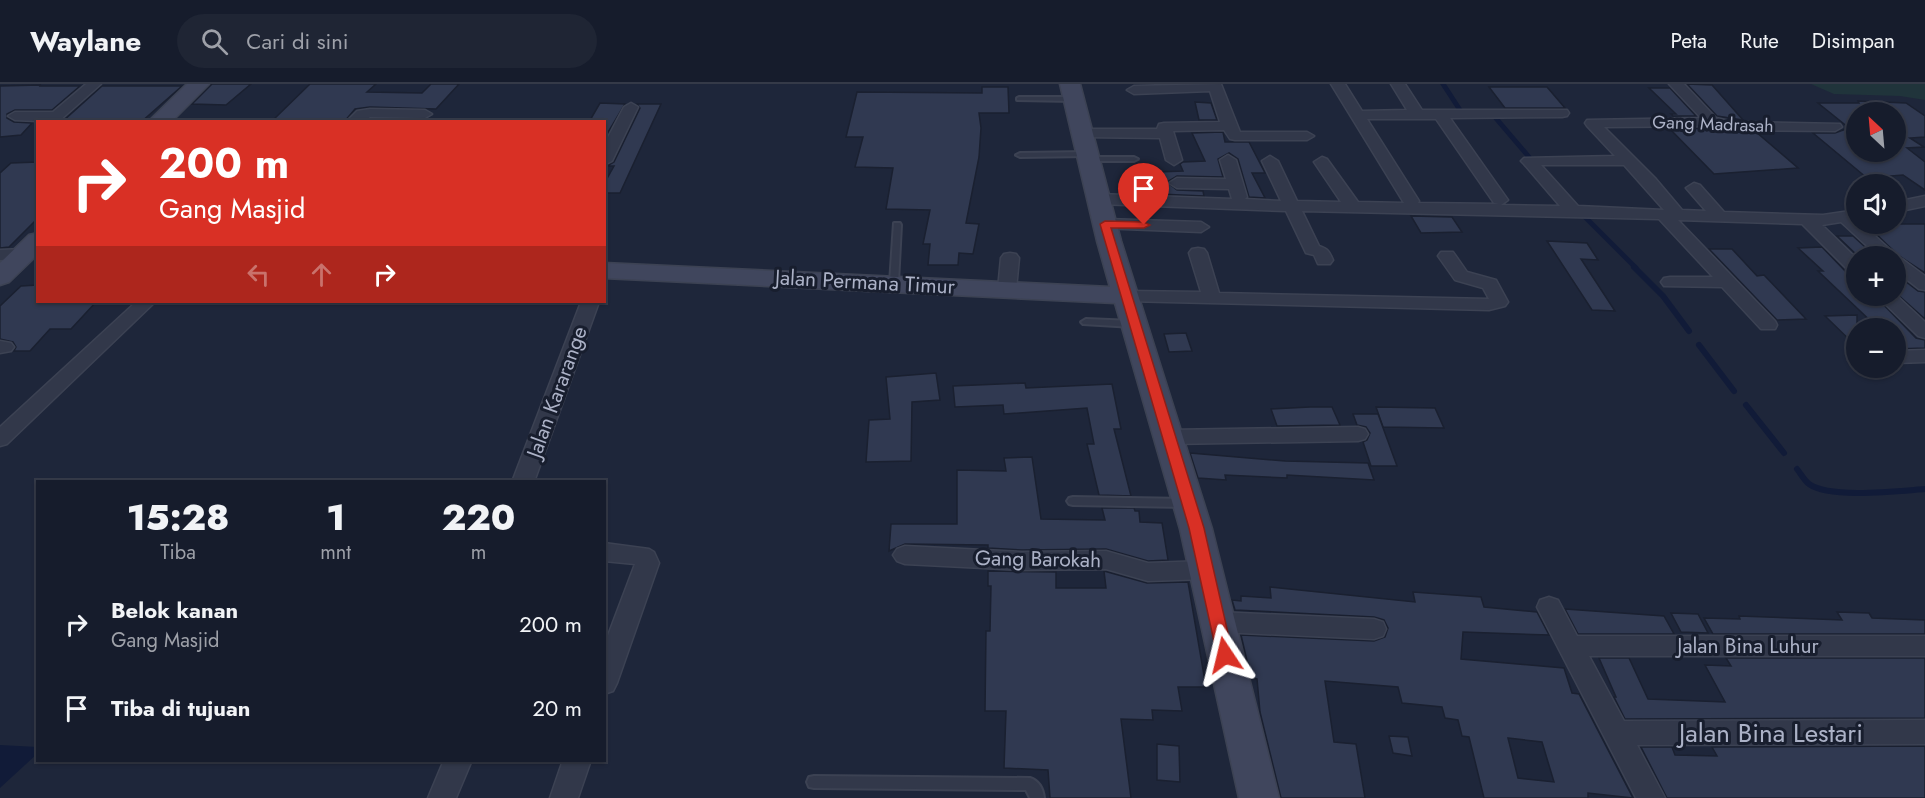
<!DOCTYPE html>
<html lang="id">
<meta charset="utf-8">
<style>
:root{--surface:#161c2c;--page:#1f2534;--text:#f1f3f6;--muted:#9ea1a9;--line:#353a48}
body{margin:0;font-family:Jost,sans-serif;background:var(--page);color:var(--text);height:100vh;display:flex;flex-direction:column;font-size:22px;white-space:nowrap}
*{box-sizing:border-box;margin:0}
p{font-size:20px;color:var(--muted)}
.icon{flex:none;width:33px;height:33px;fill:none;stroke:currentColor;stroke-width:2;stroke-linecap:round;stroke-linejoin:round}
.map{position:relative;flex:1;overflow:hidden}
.details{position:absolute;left:36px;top:396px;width:570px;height:282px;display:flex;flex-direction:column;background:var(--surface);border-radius:0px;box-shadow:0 2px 4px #0004,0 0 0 2px var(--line)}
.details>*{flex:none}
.top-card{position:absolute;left:36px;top:36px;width:570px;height:183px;border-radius:0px;box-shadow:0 2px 4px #0004,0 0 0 2px var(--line);background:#d93025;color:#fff;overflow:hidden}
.needle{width:39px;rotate:334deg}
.buttons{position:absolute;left:1846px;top:18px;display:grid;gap:12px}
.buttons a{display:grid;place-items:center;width:60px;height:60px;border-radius:50%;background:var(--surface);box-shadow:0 2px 4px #0004,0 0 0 2px var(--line);font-size:30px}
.pin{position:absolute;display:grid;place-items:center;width:51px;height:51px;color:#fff;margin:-62px -26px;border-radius:50% 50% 50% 0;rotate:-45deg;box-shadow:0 0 6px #0007}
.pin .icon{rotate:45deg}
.me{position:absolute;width:66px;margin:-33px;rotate:350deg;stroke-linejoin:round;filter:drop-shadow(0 0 4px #0008)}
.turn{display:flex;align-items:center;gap:21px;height:126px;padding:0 24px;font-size:27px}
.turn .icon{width:78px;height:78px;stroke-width:2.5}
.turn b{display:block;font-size:42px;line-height:51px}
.lanes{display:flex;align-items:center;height:57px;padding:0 24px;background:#0003;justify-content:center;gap:30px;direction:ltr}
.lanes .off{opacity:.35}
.eta{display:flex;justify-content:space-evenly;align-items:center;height:102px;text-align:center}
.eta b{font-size:36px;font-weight:800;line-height:42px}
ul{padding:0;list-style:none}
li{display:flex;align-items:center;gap:18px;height:84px;padding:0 24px}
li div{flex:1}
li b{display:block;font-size:22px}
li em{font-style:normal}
header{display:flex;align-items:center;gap:36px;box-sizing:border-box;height:84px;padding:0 30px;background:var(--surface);border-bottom:2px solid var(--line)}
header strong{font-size:28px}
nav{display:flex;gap:33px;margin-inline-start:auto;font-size:21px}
.search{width:420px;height:54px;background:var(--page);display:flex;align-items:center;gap:15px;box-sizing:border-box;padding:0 21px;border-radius:33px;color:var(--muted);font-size:22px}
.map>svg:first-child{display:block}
.green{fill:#20343b}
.water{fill:#111b38}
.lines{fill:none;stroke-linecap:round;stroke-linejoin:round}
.stream-far1{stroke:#111b38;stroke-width:5}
.stream{stroke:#111b38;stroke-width:6}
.building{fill:#303951;stroke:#1a2030;stroke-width:1.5;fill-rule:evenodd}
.lane-casing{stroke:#3c4253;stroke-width:4}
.street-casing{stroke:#3c4253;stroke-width:3}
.secondary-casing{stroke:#3c4253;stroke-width:3}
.lane{fill:#32384a;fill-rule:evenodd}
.street{fill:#32384a;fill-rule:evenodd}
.secondary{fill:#40465d;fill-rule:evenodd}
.route{fill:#d93025;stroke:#8d1f18;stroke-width:1.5}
.labels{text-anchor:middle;stroke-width:6;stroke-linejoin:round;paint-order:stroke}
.far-street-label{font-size:18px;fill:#acb2c7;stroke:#181e2e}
.street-label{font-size:21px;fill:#acb2c7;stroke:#181e2e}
.near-street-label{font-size:26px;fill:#acb2c7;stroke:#181e2e}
</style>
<header>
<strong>Waylane</strong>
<div class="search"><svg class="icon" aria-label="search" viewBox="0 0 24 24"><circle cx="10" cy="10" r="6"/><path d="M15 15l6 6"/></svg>Cari di sini</div>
<nav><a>Peta</a><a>Rute</a><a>Disimpan</a></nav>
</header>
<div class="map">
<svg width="1925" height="714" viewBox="0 0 1925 714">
<rect width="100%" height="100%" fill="#1e263a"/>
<polygon class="green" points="1811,0 1925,0 1925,16 1900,12 1834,10"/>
<polygon class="water" points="0,661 38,663 37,670 0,704"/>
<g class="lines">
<g class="stream-far1">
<polyline points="1443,0 1460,26"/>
<polyline points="1487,32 1494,32 1529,73"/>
<polyline points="1584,132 1636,184"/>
</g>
<g class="stream">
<polyline points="1634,183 1663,212 1689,247"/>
<polyline points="1699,261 1734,307"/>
<polyline points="1746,321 1784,369"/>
<path d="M1797,385C1801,390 1804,396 1809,400C1830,415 1898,407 1925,405"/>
</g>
</g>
<g class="building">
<polygon points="212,0 251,0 226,21 192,20"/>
<polygon points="310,0 376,0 367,8 422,9 431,0 459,0 436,25 370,23 355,25 344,38 271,38"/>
<polygon points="1687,0 1712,1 1743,36 1717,32"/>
<polygon points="41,1 39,2 80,2 52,26 15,26 7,30 7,34 14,38 32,39 21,51 0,53 0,2"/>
<polygon points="102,2 182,2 141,38 62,38"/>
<polygon points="982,3 1008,3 1009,29 979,29 981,44 979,73 966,139 979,140 973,170 959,169 958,181 928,181 930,160 923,160 930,126 886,125 893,84 855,83 863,53 846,53 857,8 982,9"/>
<polygon points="1489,3 1547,3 1565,24 1505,24"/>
<polygon points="1649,4 1670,4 1696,32 1673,32 1671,30 1676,30"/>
<path d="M1858,17L1906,19L1925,32V53L1910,54L1924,63L1907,64L1925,78V106L1903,91L1867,94L1813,49H1835L1849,44L1818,19H1859ZM1857,28H1896V68H1857Z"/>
<polygon points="1195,18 1211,19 1217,36 1199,36"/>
<polygon points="600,19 625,20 604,55 604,38 589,38"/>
<polygon points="637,20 661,20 620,109 604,109 604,100 614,82 607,82 614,78 640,24"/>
<polygon points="1718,44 1733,48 1756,48 1798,84 1714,90 1670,45"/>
<polygon points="1223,48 1225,58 1249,58 1265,89 1252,89 1265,114 1249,113 1238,75 1229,69 1218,75 1223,93 1177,92 1167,98 1177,106 1203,107 1204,112 1136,109 1130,89 1183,87 1180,80 1183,78 1205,77 1192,49"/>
<polygon points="38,78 38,134 9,163 0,164 0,89 11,79"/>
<polygon points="1411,132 1452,133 1462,148 1421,149"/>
<polygon points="1878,140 1925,140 1925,189 1899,172 1870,144 1883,144"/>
<polygon points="1837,152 1853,152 1875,172 1858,172"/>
<polygon points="1547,157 1587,159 1598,176 1581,175 1615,227 1592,226"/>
<polygon points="1822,163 1849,191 1857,192 1857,212 1875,212 1916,254 1925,256 1925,264 1896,265 1896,244 1878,244 1818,187 1823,187 1798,164"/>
<polygon points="1709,165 1732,165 1757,192 1764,191 1806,235 1777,236"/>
<polygon points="1896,190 1918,207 1925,208 1925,235 1896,209"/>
<polygon points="38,201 38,218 96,218 71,245 50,245 30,267 14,267 16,263 13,258 0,255 0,222 21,202"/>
<polygon points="1857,231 1857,263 1825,232"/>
<polygon points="1186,249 1192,267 1169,268 1164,250"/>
<polygon points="936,289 940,316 912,318 911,377 866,378 869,336 890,335 886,293"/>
<polygon points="1025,299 1026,304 1112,300 1121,345 1114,345 1131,412 1099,411 1087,360 1094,360 1087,324 1004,330 1003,321 955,323 953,302"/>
<polygon points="1310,323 1332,323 1340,341 1277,342 1271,325"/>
<polygon points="1376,323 1435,324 1444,344 1383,343"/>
<polygon points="1353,330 1378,330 1397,382 1371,382 1363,358 1367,356 1370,349 1366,343 1357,341"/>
<polygon points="1190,369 1285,377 1368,379 1374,396 1287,391 1287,394 1225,391 1226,396 1198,394"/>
<polygon points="1032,373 1041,435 1105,436 1102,424 1134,424 1135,427 1139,427 1140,438 1162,439 1168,476 1148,477 1106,465 1022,466 988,464 988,461 905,460 889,467 891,440 957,440 957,386 1006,387 1004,374"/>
<polygon points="988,487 1056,488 1056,504 1106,504 1104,487 1147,499 1188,498 1206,603 1178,603 1182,627 1152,626 1153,636 1121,635 1131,714 1050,714 1048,686 1004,684 1006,627 985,627 986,547 990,547 991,502 988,502"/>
<path d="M1270,503L1415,518L1413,508L1481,513L1484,523L1537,528L1549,551L1463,548L1461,575L1564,584L1572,609L1579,610L1633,714L1588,709V714H1484L1469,653L1462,652L1458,636L1445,634L1442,623L1402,619L1398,603L1325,597L1334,658L1356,660L1365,714H1281L1260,628L1257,595L1251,594L1241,551L1374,557L1385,553L1388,544L1384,536L1374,533L1235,526L1232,516L1241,517V512L1271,514ZM1508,654L1542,658L1554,698L1518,694Z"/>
<polygon points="1565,525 1664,532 1674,550 1578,550"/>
<polygon points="1837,528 1869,529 1872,534 1925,536 1925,550 1713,550 1704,534 1740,535 1739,532 1842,536"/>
<polygon points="1671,529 1698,530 1708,549 1681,548"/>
<polygon points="1599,574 1629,574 1648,615 1725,618 1705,581 1731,582 1726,574 1925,574 1925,634 1625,635 1614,613 1616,613"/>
<polygon points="1389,652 1408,653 1412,672 1393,669"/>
<polygon points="1157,660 1179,662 1180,698 1157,696"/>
<polygon points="1925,662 1925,714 1667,714 1641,663 1672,663 1675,671 1717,672 1712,663"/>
</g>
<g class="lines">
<g class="lane-casing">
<g id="lane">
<polygon points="1019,13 1074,13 1078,15 1074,17 1017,16 1017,14"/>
<polygon points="1087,68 1091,70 1090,72 1020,73 1016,71 1020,69"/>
<polygon points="1086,73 1134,73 1138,75 1134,77 1089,77 1085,75"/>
<polygon points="894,139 900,139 901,141 898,199 894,202 890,199"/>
<polygon points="1086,235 1133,237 1138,240 1133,243 1083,240 1081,238"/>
<polygon points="1073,413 1186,415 1190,416 1192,419 1190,422 1186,423 1073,421 1069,420 1067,417 1069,414"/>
<path d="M814,692L1030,694C1039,697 1043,705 1044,714H1030L1026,706L814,704L809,703L807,698L809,693Z"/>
</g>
</g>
<g class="street-casing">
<g id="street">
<polygon points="86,0 101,0 58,38 15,36 8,32 15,28 53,28"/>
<polygon points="1221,0 1240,48 1307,48 1314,52 1307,56 1235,56 1230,55 1224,46 1173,47 1182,76 1174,81 1166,76 1160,54 1083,53 1076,49 1083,45 1157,45 1159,40 1164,39 1220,38 1210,7 1134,10 1127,6 1134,2"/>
<path d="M1331,0H1345L1362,27L1407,26L1391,0H1405L1422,26H1567L1569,29L1567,32L1562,33L1450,34L1508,116L1501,121L1560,122L1524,80L1521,77L1524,74L1615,72L1587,42L1585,39L1587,36L1701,34L1669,0H1684L1716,34L1734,38L1840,40L1842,43L1835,47L1733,46L1718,42L1604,43L1655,94L1682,126L1706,127L1686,104L1694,99L1700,101L1724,128L1823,131L1857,126V140H1862L1897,172H1878L1841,138L1822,141L1857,175V190L1851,189L1802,140L1678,136L1775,237L1777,241L1775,245H1761L1722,203L1664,202L1661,198L1664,194L1670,193H1713L1659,135L1302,127L1319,162C1328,165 1329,167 1333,176L1330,180H1318L1314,171L1306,169L1286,127L1099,120L1091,115L1099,110L1232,115L1229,105L1177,104L1169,99L1177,94L1226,95L1220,76L1228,71L1236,76L1247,113L1245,115L1281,117L1262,77L1270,72L1278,77L1297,117L1341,118L1314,78L1322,73L1327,75L1358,118L1404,119ZM1367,35H1436L1494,119L1499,120L1418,119L1419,117ZM1541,81H1624L1664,126L1578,122Z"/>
<polygon points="631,19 638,23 612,77 604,81 604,61 624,23"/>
<polygon points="370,25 425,26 432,30 425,34 370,33 362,38 346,38 357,27"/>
<polygon points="1925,112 1925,122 1896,128 1896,118"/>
<polygon points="1105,135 1201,138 1209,143 1201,148 1099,144 1097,140"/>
<polygon points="1198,164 1204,165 1207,169 1219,209 1489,215 1483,204 1455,196 1438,172 1441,168 1453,168 1467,188 1496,196 1508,218 1505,222 1489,226 1126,217 1120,216 1117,212 1120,208 1126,207 1201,208 1189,169 1192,165"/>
<polygon points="24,165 30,166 33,170 30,174 0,176 0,166"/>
<polygon points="1010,169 1016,170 1019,174 1016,205 1013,209 1001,209 998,205 1001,174 1004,170"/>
<polygon points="1896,174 1902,175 1925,192 1925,206 1919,205 1896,187"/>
<polygon points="1896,211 1925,238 1925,254 1918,252 1877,212"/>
<polygon points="136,218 155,218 7,360 0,362 0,343"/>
<polygon points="581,218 599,218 534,398 512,398"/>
<polygon points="0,257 11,259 14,263 11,267 0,269"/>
<polygon points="1925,266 1925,278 1896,279 1896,267"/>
<polygon points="1358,343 1365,345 1368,350 1365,355 1358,357 1169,360 1162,358 1159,353 1162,348 1169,346"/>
<polygon points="604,459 649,465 654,468 659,479 617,599 613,607 604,610 604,562 635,480 604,477"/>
<polygon points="905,462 1022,468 1106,467 1148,479 1206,477 1214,479 1218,486 1214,493 1206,495 1148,497 1106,485 1022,486 905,480 897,477 893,471 897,465"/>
<polygon points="1549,513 1558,516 1577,552 1925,552 1925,572 1589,572 1624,637 1925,636 1925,660 1637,661 1665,714 1636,714 1537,523 1540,516"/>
<polygon points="1219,528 1374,535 1383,538 1386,545 1383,552 1374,555 1219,548 1210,545 1207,538 1210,531"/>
<polygon points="444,676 472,676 456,714 428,714"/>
<polygon points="563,676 591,676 578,714 550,714"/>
</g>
</g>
<g class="secondary-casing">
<g id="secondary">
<polygon points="187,0 209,0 171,38 148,38"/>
<polygon points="1060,0 1080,0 1121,157 1212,445 1279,714 1239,714 1180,445 1115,219 604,194 604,179 1110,203 1097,157"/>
<polygon points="38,149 38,170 9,198 0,201 0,179 29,151"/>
</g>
</g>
<use href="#lane" class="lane"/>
<use href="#street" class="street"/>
<use href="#secondary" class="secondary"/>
</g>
<polygon class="route" points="1105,137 1144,138 1150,141 1144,144 1111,144 1204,444 1233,571 1231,576 1225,578 1219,576 1217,571 1189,444 1100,140"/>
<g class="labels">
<g class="far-street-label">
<text transform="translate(1713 40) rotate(2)" y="6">Gang Madrasah</text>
</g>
<g class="street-label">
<text transform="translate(865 198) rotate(3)" y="7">Jalan Permana Timur</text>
<text transform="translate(557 308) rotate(-70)" y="7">Jalan Kararange</text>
<text transform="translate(1038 475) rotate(1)" y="7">Gang Barokah</text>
<text x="1748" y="569">Jalan Bina Luhur</text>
</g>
<g class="near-street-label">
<text x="1771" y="658">Jalan Bina Lestari</text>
</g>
</g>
</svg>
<div class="buttons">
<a><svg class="needle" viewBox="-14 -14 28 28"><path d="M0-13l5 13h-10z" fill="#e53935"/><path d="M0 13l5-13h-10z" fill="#9ea1a9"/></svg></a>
<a><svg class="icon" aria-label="sound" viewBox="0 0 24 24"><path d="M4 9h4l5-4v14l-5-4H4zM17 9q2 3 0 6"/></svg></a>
<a>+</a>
<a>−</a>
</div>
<div class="pin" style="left:1144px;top:141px;background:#d93025"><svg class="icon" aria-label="arrive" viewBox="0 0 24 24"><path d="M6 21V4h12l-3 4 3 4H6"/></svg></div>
<svg class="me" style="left:1225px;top:571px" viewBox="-20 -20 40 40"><path d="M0-17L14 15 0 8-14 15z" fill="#d93025" stroke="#fff" stroke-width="4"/></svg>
<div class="top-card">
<div class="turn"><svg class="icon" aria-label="right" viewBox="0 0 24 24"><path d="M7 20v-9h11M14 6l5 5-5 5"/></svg><div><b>200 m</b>Gang Masjid</div></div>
<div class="lanes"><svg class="icon off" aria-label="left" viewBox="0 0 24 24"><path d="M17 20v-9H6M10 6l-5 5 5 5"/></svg><svg class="icon off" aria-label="ahead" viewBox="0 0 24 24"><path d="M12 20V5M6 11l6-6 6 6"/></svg><svg class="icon" aria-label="right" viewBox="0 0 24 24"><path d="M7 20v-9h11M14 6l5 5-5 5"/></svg></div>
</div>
<section class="details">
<div class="eta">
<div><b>15:28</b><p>Tiba</p></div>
<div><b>1</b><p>mnt</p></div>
<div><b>220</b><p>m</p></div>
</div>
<ul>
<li><svg class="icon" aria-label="right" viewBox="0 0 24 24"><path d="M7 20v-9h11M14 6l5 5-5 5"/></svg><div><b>Belok kanan</b><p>Gang Masjid</p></div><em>200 m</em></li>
<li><svg class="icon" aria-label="arrive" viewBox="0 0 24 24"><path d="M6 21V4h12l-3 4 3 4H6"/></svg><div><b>Tiba di tujuan</b></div><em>20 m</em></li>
</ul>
</section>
</div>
